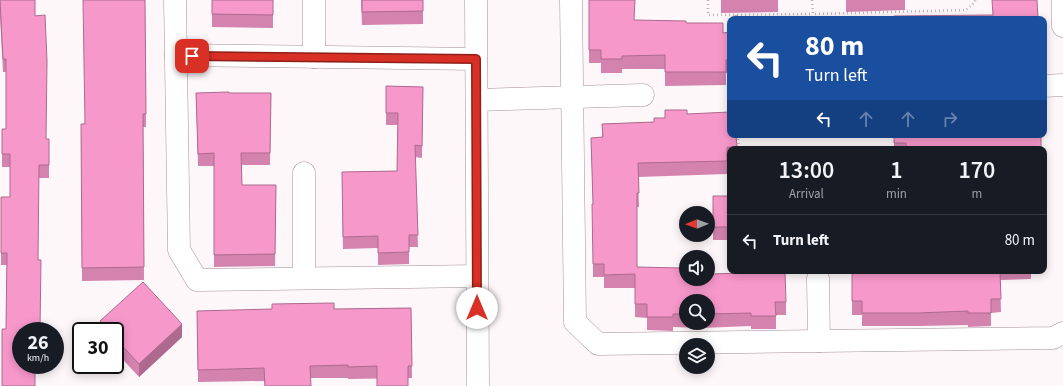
<!DOCTYPE html>
<style>
:root{--surface:#171b24;--page:#242831;--text:#f1f3f6;--muted:#9ea1a6;--line:#363941}
body{margin:0;font-family:"Source Sans 3",sans-serif;background:var(--page);color:var(--text);height:100vh;display:flex;flex-direction:column;font-size:15px;white-space:nowrap}
*{box-sizing:border-box;margin:0}
p{font-size:13px;color:var(--muted)}
.icon{flex:none;width:22px;height:22px;fill:none;stroke:currentColor;stroke-width:2;stroke-linecap:round;stroke-linejoin:round}
.map{position:relative;flex:1;overflow:hidden}
.side{position:absolute;left:727px;top:146px;width:320px;height:128px;display:flex;flex-direction:column;background:var(--surface);border-radius:8px;box-shadow:0 2px 10px #0003}
.side>*{flex:none}
.top-card{position:absolute;left:727px;top:16px;width:320px;height:122px;border-radius:8px;box-shadow:0 2px 10px #0003;background:#1a4fa0;color:#fff;overflow:hidden}
.needle{width:26px;rotate:269deg}
.fabs{position:absolute;left:679px;top:206px;display:grid;gap:8px}
.fabs a{display:grid;place-items:center;width:36px;height:36px;border-radius:50%;background:var(--surface);box-shadow:0 2px 10px #0003;font-size:20px}
.speed{position:absolute;left:12px;top:322px;display:flex;gap:8px;font-size:20px;font-weight:700;text-align:center}
.speed>*{display:grid;place-content:center;width:52px;height:52px;border-radius:50%;background:var(--surface);box-shadow:0 2px 10px #0003;line-height:1}
.speed small{font-size:10px;font-weight:400}
.speed .limit{border:2px solid #111;border-radius:6px;background:#fff;color:#111}
.pin{position:absolute;display:grid;place-items:center;width:34px;height:34px;color:#fff;margin:-17px;border-radius:8px;box-shadow:0 2px 6px #0006}
.me{position:absolute;width:44px;margin:-22px;rotate:0deg;stroke-linejoin:round;filter:drop-shadow(0 0 3px #0008)}
.turn{display:flex;align-items:center;gap:14px;height:84px;padding:0 12px;font-size:18px}
.turn .icon{width:52px;height:52px;stroke-width:2.5}
.turn b{display:block;font-size:28px;line-height:34px}
.lanes{display:flex;align-items:center;height:38px;padding:0 12px;background:#0003;justify-content:center;gap:20px;direction:ltr}
.lanes .off{opacity:.35}
.eta{display:flex;justify-content:space-evenly;align-items:center;height:68px;text-align:center}
.eta b{font-size:24px;font-weight:600;line-height:28px}
ul{padding:0;list-style:none}
li{display:flex;align-items:center;gap:12px;height:52px;padding:0 12px;border-top:1px solid var(--line)}
li div{flex:1}
li b{display:block;font-size:15px}
li em{font-style:normal}
.map>svg:first-child{display:block}
.lines{fill:none;stroke-linecap:round;stroke-linejoin:round}
.minor-casing{stroke:#a88e9b;stroke-width:23}
.path{stroke:#bcb4b8;stroke-width:2.5;stroke-dasharray:1 3;stroke-linecap:butt}
.minor{stroke:#fff;stroke-width:22}
.wall{fill:#d483af;fill-rule:evenodd}
.shaded-wall{fill:#ad6a8e}
.building{fill:#f798cb;stroke:#ad6a8e}
.route-casing{stroke:#8d1f18;stroke-width:10}
.route{stroke:#d93025;stroke-width:7}
</style>
<div class="map">
<svg width="1063" height="386" viewBox="0 0 1063 386">
<rect width="100%" height="100%" fill="#fdf7fa"/>
<g class="lines">
<g class="minor-casing">
<g id="minor">
<polyline points="175,0 179,250 197,280 477,276"/>
<polyline points="314,0 314,57"/>
<polyline points="476,0 478,386"/>
<polyline points="571,0 575,322 598,344 1053,338 1063,333"/>
<polyline points="1063,0 1063,26"/>
<polyline points="176,55 476,59"/>
<polyline points="1044,86 1063,85"/>
<polyline points="477,100 643,95"/>
<polyline points="304,173 304,278"/>
<polyline points="818,279 819,341"/>
</g>
</g>
<g class="path">
<polyline points="708,0 708,15 813,14"/>
<polyline points="812,0 813,14 966,10 975,2 975,0"/>
<polyline points="736,15 736,19"/>
<polyline points="738,135 739,149"/>
</g>
<use href="#minor" class="minor"/>
</g>
<g class="wall">
<polygon points="0,0 35,16 46,139 49,139 49,178 39,178 6,329 7,265 1,265 1,197 10,197 10,167 2,167 2,129 6,129 6,72 3,72 0,16"/>
<polygon points="145,0 146,127 143,127 144,280 82,281 81,124 84,124"/>
<polygon points="212,0 273,0 273,28 212,27"/>
<polygon points="361,0 423,0 423,24 362,25"/>
<polygon points="589,0 635,20 686,23 723,33 730,32 730,73 726,73 726,85 665,86 665,69 622,69 622,73 601,73 601,63 589,63"/>
<polygon points="710,0 778,0 778,12 721,13 721,0"/>
<polygon points="846,0 905,0 905,10 846,12"/>
<polygon points="386,86 423,87 422,158 415,157 418,247 409,247 409,264 378,265 378,248 343,249 342,172 397,171 398,125 386,125"/>
<polygon points="196,93 271,93 270,165 242,165 242,185 276,185 275,266 214,267 214,166 198,166"/>
<path d="M687,114L737,147V149H730V160H727V174L638,177L639,207H637V267L786,302V315H776V329H751V326L701,328L673,327V331L647,330V318L635,317V288H604V277H593V204L591,138L602,137V124L654,122L665,118ZM686,301H708V323H686Z"/>
<polygon points="894,135 1041,149 894,149"/>
<polygon points="730,181 730,240 713,240 713,196 729,196"/>
<polygon points="852,271 1031,271 1031,279 1000,280 1001,312 991,313 991,326 968,327 968,325 918,326 862,326 862,315 852,315"/>
<polygon points="411,308 412,378 348,379 348,378 311,378 311,386 265,386 264,381 198,382 197,311"/>
<polygon points="100,321 182,337 139,377 115,351 115,331 100,331"/>
</g>
<polygon class="shaded-wall" points="182,324 182,337 139,377 139,364"/>
<g class="building">
<polygon points="0,0 35,0 35,16 45,15 47,61 46,139 49,139 49,165 39,165 38,260 41,260 40,329 52,329 52,331 21,331 21,365 35,365 35,386 2,386 2,329 6,329 7,253 1,253 1,197 10,197 10,154 2,154 2,129 6,129 6,59 3,59"/>
<polygon points="83,0 145,0 146,114 143,114 144,267 82,268 81,124 85,124"/>
<polygon points="212,0 273,0 273,15 212,14"/>
<polygon points="362,0 423,0 423,11 362,12"/>
<polygon points="589,0 635,0 634,20 686,21 686,23 723,23 723,33 730,32 730,60 726,60 726,72 665,72 665,55 622,56 622,59 601,59 601,50 589,50"/>
<polygon points="992,0 1037,0 1038,19 894,19 894,16 993,15"/>
<polygon points="386,86 423,87 422,146 415,145 418,235 409,235 409,252 378,253 378,236 343,237 342,172 397,171 398,113 386,113"/>
<polygon points="229,92 229,93 271,93 270,153 241,153 242,185 276,185 275,254 214,255 214,153 198,154 196,93"/>
<polygon points="665,110 687,110 687,114 730,112 730,135 736,135 737,147 727,147 727,161 638,163 639,193 637,193 637,267 681,268 682,264 686,264 686,279 708,279 708,274 785,272 786,302 775,302 776,316 751,316 751,313 708,314 708,301 686,301 686,314 673,314 673,317 647,317 647,304 635,304 635,274 604,275 604,264 593,264 592,204 593,204 591,138 603,137 602,124 654,122 654,118 665,118"/>
<polygon points="894,135 1041,135 1041,149 906,149 906,143 894,143"/>
<polygon points="730,181 730,227 713,227 713,196 729,196 729,182"/>
<polygon points="852,271 1000,271 1001,299 991,299 991,313 968,313 968,311 918,313 862,313 862,301 852,301"/>
<polygon points="143,282 182,324 139,364 115,338 115,331 109,331 100,321"/>
<polygon points="334,303 334,309 411,308 412,366 408,366 408,386 377,386 377,366 348,367 348,365 310,366 311,386 265,386 264,368 198,370 197,311 272,309 272,304"/>
</g>
<g class="lines">
<g class="route-casing">
<polyline id="route" points="192,56 476,59 477,308"/>
</g>
<use href="#route" class="route"/>
</g>
</svg>
<div class="fabs">
<a><svg class="needle" viewBox="-14 -14 28 28"><path d="M0-13l5 13h-10z" fill="#e53935"/><path d="M0 13l5-13h-10z" fill="#9ea1a6"/></svg></a>
<a><svg class="icon" aria-label="sound" viewBox="0 0 24 24"><path d="M4 9h4l5-4v14l-5-4H4zM17 9q2 3 0 6"/></svg></a>
<a><svg class="icon" aria-label="search" viewBox="0 0 24 24"><circle cx="10" cy="10" r="6"/><path d="M15 15l6 6"/></svg></a>
<a><svg class="icon" aria-label="layers" viewBox="0 0 24 24"><path d="M12 4l9 5-9 5-9-5zM3 14l9 5 9-5"/></svg></a>
</div>
<div class="speed"><div>26<small>km/h</small></div><div class="limit">30</div></div>
<div class="pin" style="left:192px;top:56px;background:#d93025"><svg class="icon" aria-label="arrive" viewBox="0 0 24 24"><path d="M6 21V4h12l-3 4 3 4H6"/></svg></div>
<svg class="me" style="left:477px;top:308px" viewBox="-20 -20 40 40"><circle r="19" fill="#fff"/><path d="M0-13L10 11 0 6-10 11z" fill="#d93025"/></svg>
<div class="top-card">
<div class="turn"><svg class="icon" aria-label="left" viewBox="0 0 24 24"><path d="M17 20v-9H6M10 6l-5 5 5 5"/></svg><div><b>80 m</b>Turn left</div></div>
<div class="lanes"><svg class="icon" aria-label="left" viewBox="0 0 24 24"><path d="M17 20v-9H6M10 6l-5 5 5 5"/></svg><svg class="icon off" aria-label="ahead" viewBox="0 0 24 24"><path d="M12 20V5M6 11l6-6 6 6"/></svg><svg class="icon off" aria-label="ahead" viewBox="0 0 24 24"><path d="M12 20V5M6 11l6-6 6 6"/></svg><svg class="icon off" aria-label="right" viewBox="0 0 24 24"><path d="M7 20v-9h11M14 6l5 5-5 5"/></svg></div>
</div>
<section class="side">
<div class="eta">
<div><b>13:00</b><p>Arrival</p></div>
<div><b>1</b><p>min</p></div>
<div><b>170</b><p>m</p></div>
</div>
<ul>
<li><svg class="icon" aria-label="left" viewBox="0 0 24 24"><path d="M17 20v-9H6M10 6l-5 5 5 5"/></svg><div><b>Turn left</b></div><em>80 m</em></li>
</ul>
</section>
</div>
